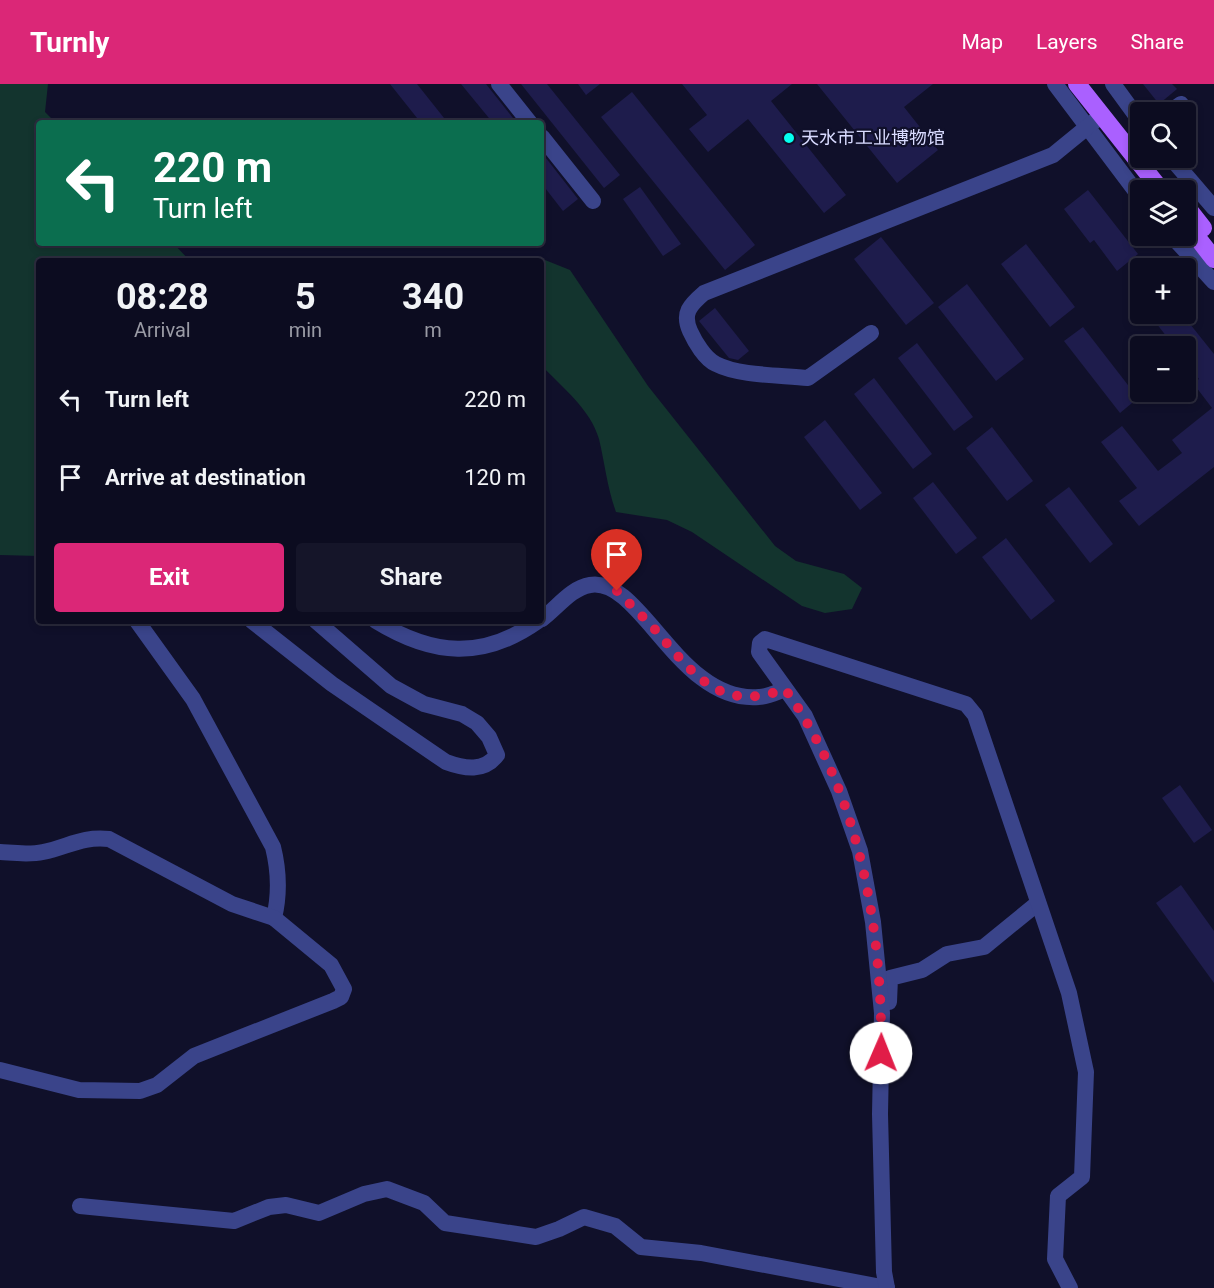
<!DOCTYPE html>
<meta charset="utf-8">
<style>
:root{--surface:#0c0c20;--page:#151529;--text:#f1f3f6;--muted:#9a9ba5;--line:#2c2c3e;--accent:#db2777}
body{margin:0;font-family:Roboto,"Noto Sans SC",sans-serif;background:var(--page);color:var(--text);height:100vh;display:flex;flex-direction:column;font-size:22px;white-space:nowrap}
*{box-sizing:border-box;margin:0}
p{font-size:20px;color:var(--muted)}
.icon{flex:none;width:33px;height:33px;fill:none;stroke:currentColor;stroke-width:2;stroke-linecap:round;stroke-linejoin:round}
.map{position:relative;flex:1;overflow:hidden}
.panel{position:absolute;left:36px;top:174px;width:508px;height:366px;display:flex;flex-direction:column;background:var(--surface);border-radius:6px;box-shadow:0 3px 9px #0003,0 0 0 2px var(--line)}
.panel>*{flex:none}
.banner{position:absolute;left:36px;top:36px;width:508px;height:126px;border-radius:6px;box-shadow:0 3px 9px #0003,0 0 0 2px var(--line);background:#0b6e4f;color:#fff;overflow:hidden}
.buttons{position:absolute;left:1130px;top:18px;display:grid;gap:12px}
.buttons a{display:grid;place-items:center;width:66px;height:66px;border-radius:6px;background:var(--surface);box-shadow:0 3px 9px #0003,0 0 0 2px var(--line);font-size:30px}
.pin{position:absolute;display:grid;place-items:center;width:51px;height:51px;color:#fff;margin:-62px -26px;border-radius:50% 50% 50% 0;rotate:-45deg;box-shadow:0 0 6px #0007}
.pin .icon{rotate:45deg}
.me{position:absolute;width:66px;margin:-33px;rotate:1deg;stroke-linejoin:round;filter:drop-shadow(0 0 4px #0008)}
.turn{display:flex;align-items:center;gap:21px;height:126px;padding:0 18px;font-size:27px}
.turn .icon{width:78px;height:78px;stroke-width:2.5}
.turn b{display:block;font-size:42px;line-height:51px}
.eta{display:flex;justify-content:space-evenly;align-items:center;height:102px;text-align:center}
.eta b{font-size:36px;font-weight:700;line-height:42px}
.button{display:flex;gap:12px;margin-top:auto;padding:12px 18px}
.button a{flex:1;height:69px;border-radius:6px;background:var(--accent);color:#fff;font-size:24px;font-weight:700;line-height:69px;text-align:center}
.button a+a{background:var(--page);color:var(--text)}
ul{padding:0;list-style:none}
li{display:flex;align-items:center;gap:18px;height:78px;padding:0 18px}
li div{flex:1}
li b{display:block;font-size:22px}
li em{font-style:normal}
header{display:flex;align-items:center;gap:36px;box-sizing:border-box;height:84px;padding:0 30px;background:var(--accent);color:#fff}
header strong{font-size:28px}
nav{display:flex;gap:33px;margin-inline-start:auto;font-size:21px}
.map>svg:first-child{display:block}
.green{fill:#13342e}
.building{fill:#1e1c4c}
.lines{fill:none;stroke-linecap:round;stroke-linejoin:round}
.minor{stroke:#3a448a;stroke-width:16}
.major{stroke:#aa60ff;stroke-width:18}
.route{stroke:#e11d48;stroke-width:10;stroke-dasharray:0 18}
.poi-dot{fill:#05ffef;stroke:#10102a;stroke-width:2}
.labels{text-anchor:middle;stroke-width:4.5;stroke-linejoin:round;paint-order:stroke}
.poi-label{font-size:18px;fill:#d9dbff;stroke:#10102a;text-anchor:start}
</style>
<header>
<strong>Turnly</strong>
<nav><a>Map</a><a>Layers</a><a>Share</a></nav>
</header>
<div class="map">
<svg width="1214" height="1204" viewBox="0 0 1214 1204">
<rect width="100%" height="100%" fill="#10102a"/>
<g class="green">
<polygon points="0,0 48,0 45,28 56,39 39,39 39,159 173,159 190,177 39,177 39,472 0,471"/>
<path d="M535,172L570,186L648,302L775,462L796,477L844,490L862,504L852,525L825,529L802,522L692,448L667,436L616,428C607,403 605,380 599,355C591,326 562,303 542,282V177H523Z"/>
</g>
<g class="building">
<polygon points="390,0 417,0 448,39 421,39"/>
<polygon points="461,0 486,0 517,39 493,39"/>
<polygon points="521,0 547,0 620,91 604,104"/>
<polygon points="578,0 600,0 586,11"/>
<polygon points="682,0 792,0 771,17 846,111 824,129 748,35 708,68 689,45 707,31"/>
<polygon points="817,0 933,0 904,23 938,66 897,99"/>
<polygon points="1143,0 1172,0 1177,5 1159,20"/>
<polygon points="632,8 755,161 725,186 601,33"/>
<polygon points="542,69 578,115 563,127 542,100"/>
<polygon points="640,103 681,160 663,172 623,115"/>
<polygon points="1088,106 1138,170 1117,187 1094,156 1090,159 1064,125"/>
<polygon points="881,153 934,219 906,241 854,175"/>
<polygon points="1026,160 1075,223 1050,243 1001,180"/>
<polygon points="967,200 1024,275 996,297 938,223"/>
<polygon points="715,224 749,267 738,276 729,274 699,237"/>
<polygon points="1149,230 1182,230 1214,270 1214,383 1139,442 1119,417 1137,404 1101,358 1122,342 1158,387 1182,369 1172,356 1212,324 1193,299 1199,295 1185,277 1185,262 1174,262"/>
<polygon points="1083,243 1138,314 1120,329 1064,257"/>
<polygon points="917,259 973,333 954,347 898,274"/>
<polygon points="874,294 932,370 913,385 854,310"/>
<polygon points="825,336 882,409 860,426 804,353"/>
<polygon points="992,343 1033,397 1007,417 966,364"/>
<polygon points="933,398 977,454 956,470 913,414"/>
<polygon points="1069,403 1113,460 1090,479 1045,421"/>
<polygon points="1006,454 1055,517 1031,536 982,473"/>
<polygon points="1180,701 1212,746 1194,759 1162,714"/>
<polygon points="1181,801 1214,847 1214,899 1156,819"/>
</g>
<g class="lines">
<g class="minor">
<polyline points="499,0 530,39"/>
<polyline points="1055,0 1140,113"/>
<polyline points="1113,0 1140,37"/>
<polyline points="1170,28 1181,20"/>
<polyline points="542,53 593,117"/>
<polyline points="1135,58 1140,54"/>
<polyline points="1171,74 1214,124"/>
<polyline points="1172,152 1214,198"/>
<path d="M871,249L808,294C781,291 739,292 716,280C705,275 695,258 690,247C682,229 690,221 704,209L1053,71L1102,31"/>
<path d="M542,535C557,524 571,504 590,501C641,492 679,620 759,613C768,613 777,608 785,605"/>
<path d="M137,537L193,615L273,763C279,787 280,809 274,834"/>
<path d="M252,537L332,600L446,678C465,685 484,688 497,671L489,653L477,639L462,630L424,620L391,602L316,537"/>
<path d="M376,537C433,572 483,576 538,537"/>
<path d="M0,768C15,769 29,771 43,768C68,763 82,752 109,755L232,820L274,834L331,881L344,905L341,913L333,917L194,972L157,1001L140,1007L79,1006L0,986"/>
<polyline points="889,918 890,894 922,886 947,870 984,863 1038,819"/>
<polyline points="80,1122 234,1137 269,1123 286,1121 319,1129 364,1110 387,1105 424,1119 445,1139 536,1153 559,1145 584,1133 615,1142 641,1163 701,1169 887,1204"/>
<polyline points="887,1204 884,1188 880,1030 882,929 873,838 860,767 839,707 805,632 759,568 760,559 765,555 966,620 975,631 1069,909 1086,988 1082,1093 1058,1112 1055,1175 1070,1204"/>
</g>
<g class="major">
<polyline points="1077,0 1161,106"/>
<polyline points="1185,121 1203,144"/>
<polyline points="1185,138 1214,175"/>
</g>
</g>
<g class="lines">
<path class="route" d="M617,507C628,518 639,529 650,540C691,585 715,631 785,605C859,706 883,847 881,969"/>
</g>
<circle class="poi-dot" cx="789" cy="54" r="6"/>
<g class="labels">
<g class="poi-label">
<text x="801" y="60">天水市工业博物馆</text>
</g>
</g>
</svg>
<div class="buttons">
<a><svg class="icon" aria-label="search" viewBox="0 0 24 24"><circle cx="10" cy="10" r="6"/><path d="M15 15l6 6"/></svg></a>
<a><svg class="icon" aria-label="layers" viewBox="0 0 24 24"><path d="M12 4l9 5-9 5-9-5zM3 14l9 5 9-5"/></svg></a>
<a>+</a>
<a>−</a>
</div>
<div class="pin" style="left:617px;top:507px;background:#d93025"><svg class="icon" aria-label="arrive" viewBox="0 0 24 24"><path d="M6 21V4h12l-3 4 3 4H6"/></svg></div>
<svg class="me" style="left:881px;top:969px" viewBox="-20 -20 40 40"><circle r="19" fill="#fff"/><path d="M0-13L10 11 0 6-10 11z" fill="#e11d48"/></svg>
<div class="banner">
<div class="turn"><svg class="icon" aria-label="left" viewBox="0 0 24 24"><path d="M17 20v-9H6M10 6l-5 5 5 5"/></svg><div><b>220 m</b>Turn left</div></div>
</div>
<section class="panel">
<div class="eta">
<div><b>08:28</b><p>Arrival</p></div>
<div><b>5</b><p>min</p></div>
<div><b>340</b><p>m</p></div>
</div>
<ul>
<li><svg class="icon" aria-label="left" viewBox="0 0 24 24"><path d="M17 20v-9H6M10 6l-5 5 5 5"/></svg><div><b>Turn left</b></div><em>220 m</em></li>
<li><svg class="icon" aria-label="arrive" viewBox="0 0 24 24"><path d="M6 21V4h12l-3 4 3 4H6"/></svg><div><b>Arrive at destination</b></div><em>120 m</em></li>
</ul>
<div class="button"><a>Exit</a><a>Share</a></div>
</section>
</div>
